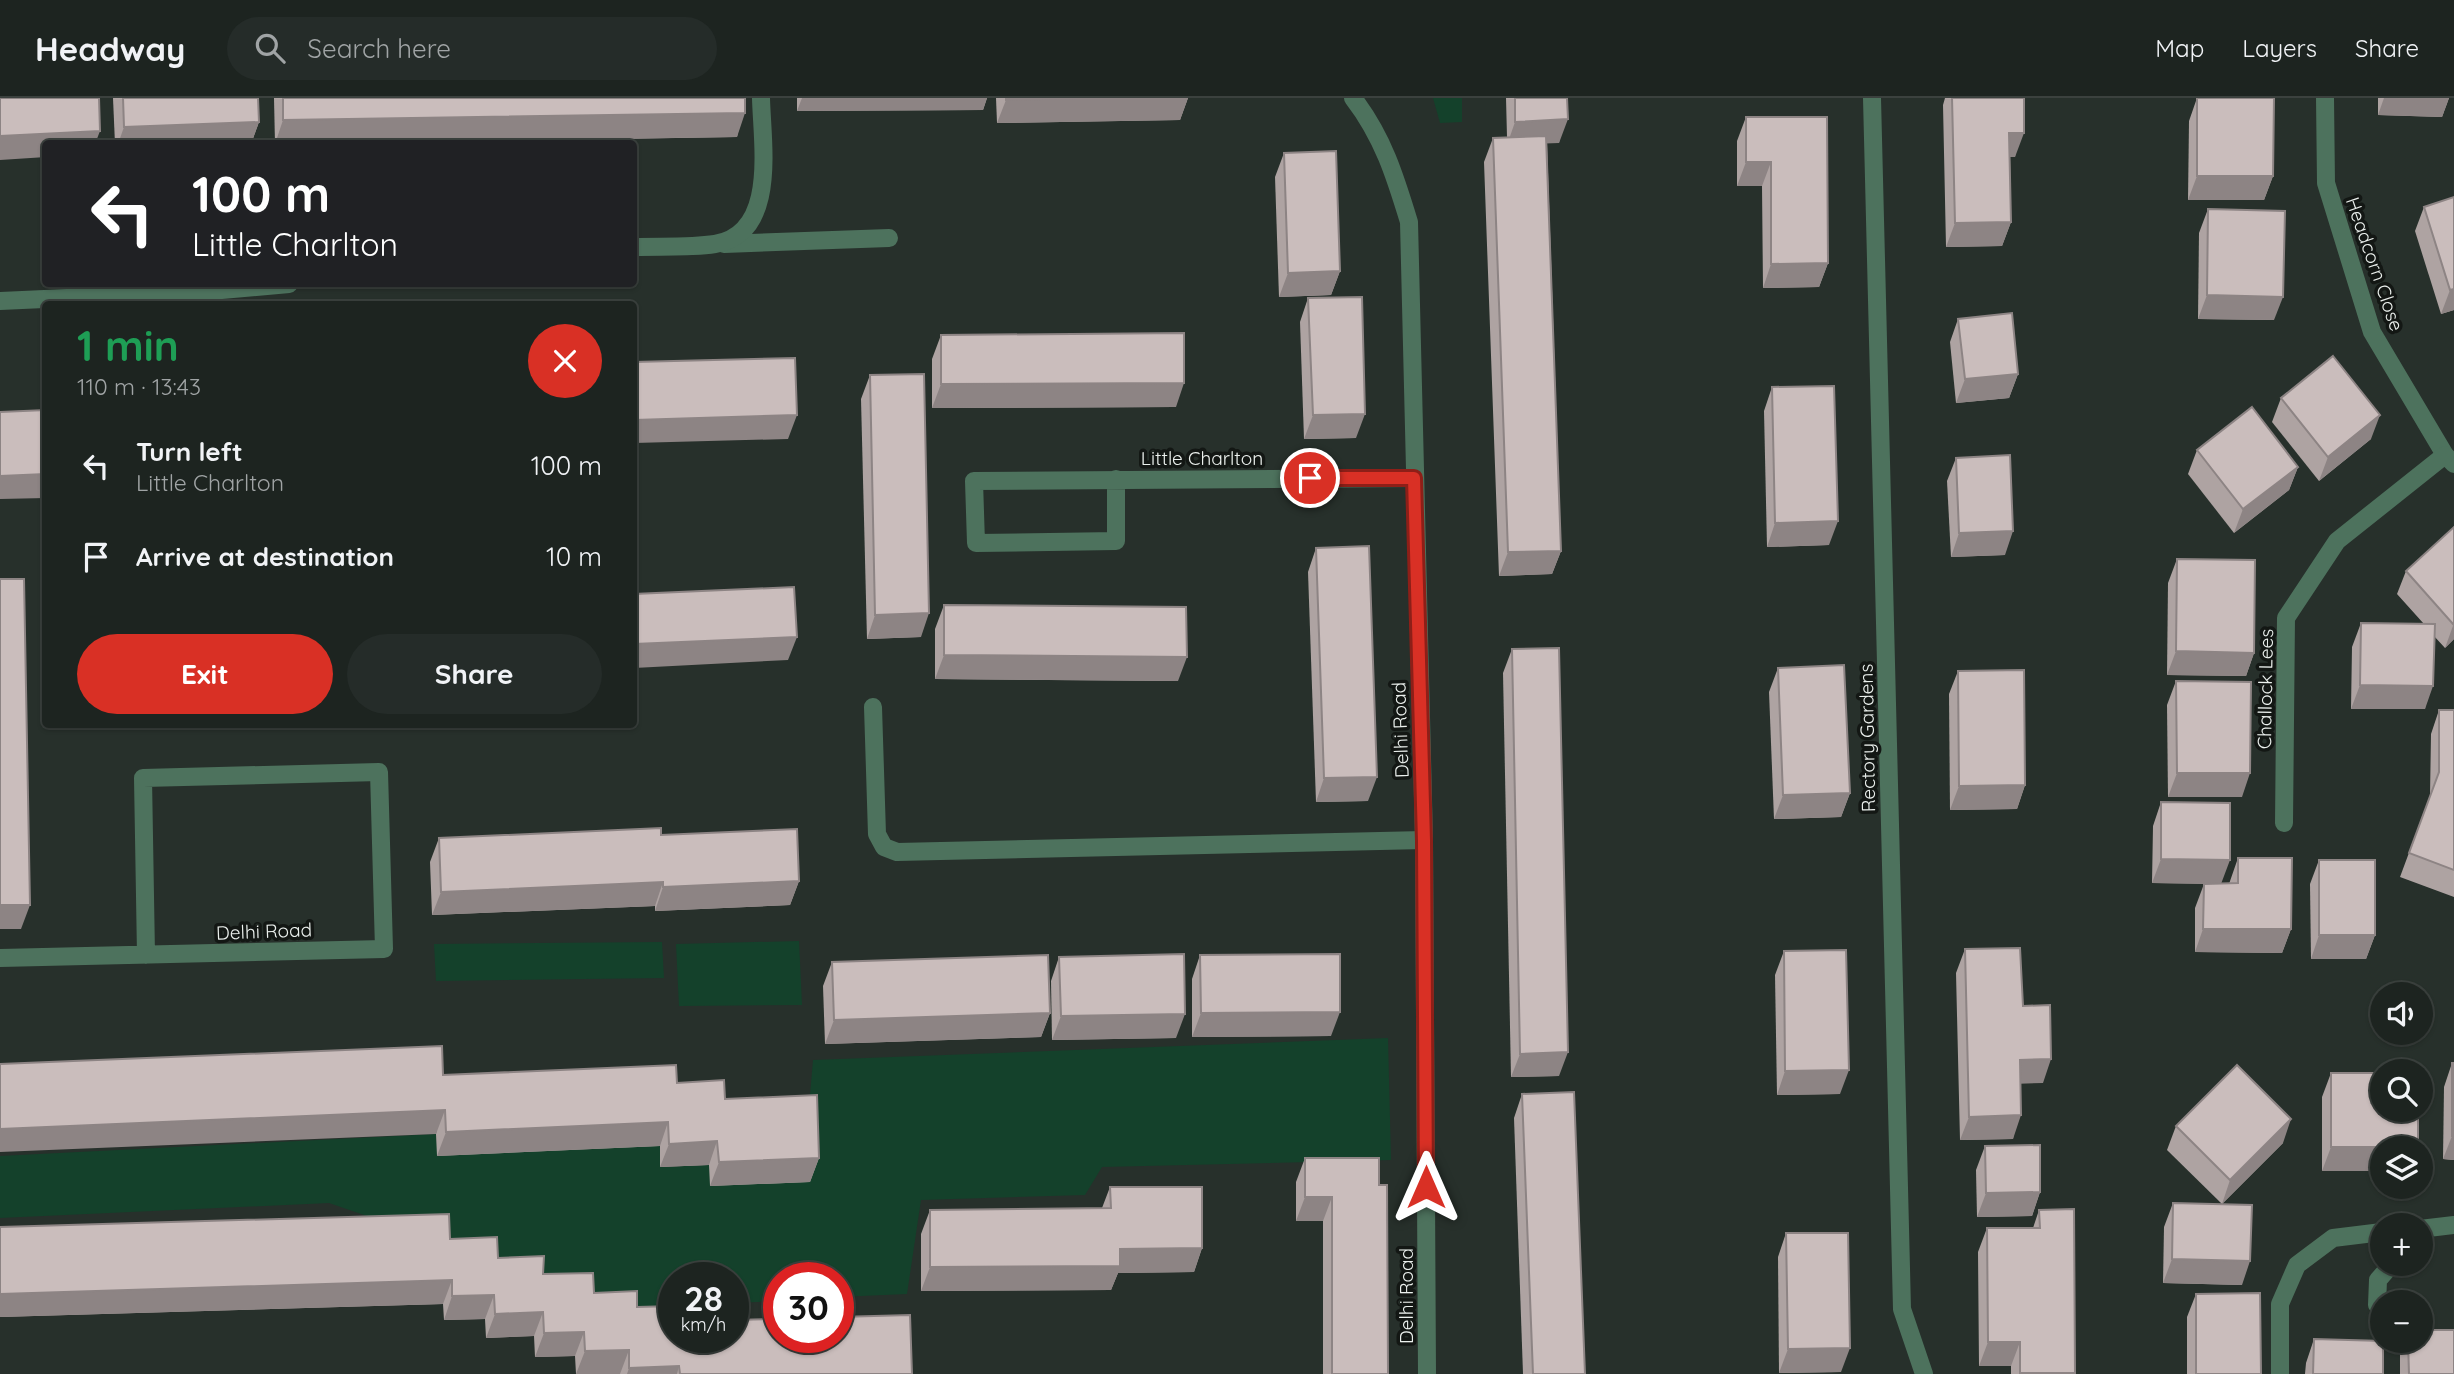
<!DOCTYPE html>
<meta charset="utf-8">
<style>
:root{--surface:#1d2420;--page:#252c29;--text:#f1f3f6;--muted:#a0a4a5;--line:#3b413e;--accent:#d93025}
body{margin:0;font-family:Quicksand,sans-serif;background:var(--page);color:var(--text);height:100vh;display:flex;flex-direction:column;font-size:26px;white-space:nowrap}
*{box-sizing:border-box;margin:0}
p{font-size:23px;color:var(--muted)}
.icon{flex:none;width:38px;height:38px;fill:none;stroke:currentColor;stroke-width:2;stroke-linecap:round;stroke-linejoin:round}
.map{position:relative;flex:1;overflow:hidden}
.panel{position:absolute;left:42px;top:203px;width:595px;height:427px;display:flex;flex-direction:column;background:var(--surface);border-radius:7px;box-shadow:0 2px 5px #0004,0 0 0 2px var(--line)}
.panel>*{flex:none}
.hud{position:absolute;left:42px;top:42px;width:595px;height:147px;border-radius:7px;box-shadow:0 2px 5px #0004,0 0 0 2px var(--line);background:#202124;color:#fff;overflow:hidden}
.tools{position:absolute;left:2370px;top:884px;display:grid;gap:14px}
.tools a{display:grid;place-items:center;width:63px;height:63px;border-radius:50%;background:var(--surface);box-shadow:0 2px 5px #0004,0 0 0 2px var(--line);font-size:35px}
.speed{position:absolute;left:658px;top:1164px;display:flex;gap:14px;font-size:35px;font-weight:700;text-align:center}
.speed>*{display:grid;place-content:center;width:91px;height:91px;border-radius:50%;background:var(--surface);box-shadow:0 2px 5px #0004,0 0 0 2px var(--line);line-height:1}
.speed small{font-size:18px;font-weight:400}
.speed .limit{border:10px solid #d22;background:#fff;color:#111}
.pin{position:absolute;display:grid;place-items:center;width:60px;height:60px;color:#fff;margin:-30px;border:4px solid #fff;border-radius:50%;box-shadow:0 2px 7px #0007}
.me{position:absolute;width:77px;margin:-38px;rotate:0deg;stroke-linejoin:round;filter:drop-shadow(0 0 5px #0008)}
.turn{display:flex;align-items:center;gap:24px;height:147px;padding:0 35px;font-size:32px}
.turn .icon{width:91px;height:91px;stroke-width:2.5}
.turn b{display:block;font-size:49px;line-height:60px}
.round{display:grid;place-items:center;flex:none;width:74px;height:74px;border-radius:37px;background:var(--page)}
.overview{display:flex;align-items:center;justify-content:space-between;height:119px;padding:0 35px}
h1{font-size:42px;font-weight:700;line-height:52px;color:#1e9e55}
.primary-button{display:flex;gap:14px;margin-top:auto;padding:14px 35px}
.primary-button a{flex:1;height:80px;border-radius:42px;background:var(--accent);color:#fff;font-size:28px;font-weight:700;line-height:80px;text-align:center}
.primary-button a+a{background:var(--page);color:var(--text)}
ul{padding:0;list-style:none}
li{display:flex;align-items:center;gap:21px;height:91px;padding:0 35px}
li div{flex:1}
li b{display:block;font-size:26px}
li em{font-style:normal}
header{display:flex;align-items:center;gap:42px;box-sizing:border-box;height:98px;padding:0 35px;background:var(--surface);border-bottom:2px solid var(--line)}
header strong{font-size:33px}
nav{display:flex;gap:38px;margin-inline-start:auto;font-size:24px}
.search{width:490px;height:63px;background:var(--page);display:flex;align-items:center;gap:18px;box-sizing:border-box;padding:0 24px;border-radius:38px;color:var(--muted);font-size:26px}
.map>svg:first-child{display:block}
.green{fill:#14412b}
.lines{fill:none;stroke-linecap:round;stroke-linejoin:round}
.minor{stroke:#4d725d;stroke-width:18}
.wall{fill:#aea3a2}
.shaded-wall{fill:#8d8484}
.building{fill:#cabdbc;stroke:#8d8484;stroke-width:2}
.route-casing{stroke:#8d1f18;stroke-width:18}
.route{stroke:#d93025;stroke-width:12}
.labels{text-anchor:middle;stroke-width:7;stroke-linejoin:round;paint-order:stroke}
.street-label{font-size:19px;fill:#ecf1ee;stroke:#131714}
</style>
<header>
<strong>Headway</strong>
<div class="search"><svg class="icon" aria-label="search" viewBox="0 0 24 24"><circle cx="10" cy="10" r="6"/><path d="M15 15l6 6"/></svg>Search here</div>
<nav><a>Map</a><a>Layers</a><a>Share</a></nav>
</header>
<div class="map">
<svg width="2454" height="1276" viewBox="0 0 2454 1276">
<rect width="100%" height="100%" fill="#27302b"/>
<g class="green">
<polygon points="1433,0 1462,0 1462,24 1440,25"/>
<polygon points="799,843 802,907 679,908 676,846"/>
<polygon points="662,844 664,880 436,883 434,846"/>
<polygon points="1388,940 1391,1062 1102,1069 1085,1097 921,1102 907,1196 838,1199 838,1180 779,1180 779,1203 733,1205 733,1180 674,1180 674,1208 635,1210 329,1105 0,1120 0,1058 436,1036 438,1058 671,1041 661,1069 709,1067 808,1020 813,962"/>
</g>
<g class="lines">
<g class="minor">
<path d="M1353,0C1383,39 1395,78 1409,124L1424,742L1427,1276"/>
<polyline points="1872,0 1902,1211 1924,1276"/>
<polyline points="2325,0 2326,85 2372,234 2445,357 2454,366"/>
<polyline points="724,146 889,140"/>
<path d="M634,149C660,148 689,150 715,146C778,136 762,46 761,0"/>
<polyline points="0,203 199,194 289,186"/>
<polyline points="1116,381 1116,443 976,445 974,383 1414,380"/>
<polyline points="873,609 877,736 884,749 897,754 1424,742"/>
<polyline points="2284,725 2286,520 2337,443 2445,357"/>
<polyline points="0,860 384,851 379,674 143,680 146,857"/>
<polyline points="2420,1131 2454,1127"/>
<polyline points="2377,1207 2378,1182 2392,1166"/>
<polyline points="2280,1276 2280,1206 2297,1167 2333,1140 2382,1134"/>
</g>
</g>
<g class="wall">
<polygon points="113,0 258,0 259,24 251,46 115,46"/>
<polygon points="274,0 745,0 737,39 310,46 275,46"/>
<polygon points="797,0 987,0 983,12 797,13"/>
<polygon points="996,0 1188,0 1180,22 997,25"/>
<polygon points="1506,0 1567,0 1559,45 1547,45 1561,453 1552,476 1499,478 1484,64 1493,40 1507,39"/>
<polygon points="1945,0 2024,0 2015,59 2010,59 2011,124 2002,148 1946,149 1943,7"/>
<polygon points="2197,0 2273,78 2264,102 2188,102 2189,23"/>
<polygon points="2378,0 2449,0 2442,19 2378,17"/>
<polygon points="1746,19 1828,165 1819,189 1763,190 1762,88 1737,88 1737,43"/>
<polygon points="1284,55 1340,173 1331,197 1279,199 1275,79"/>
<polygon points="2454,99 2454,212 2441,216 2415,133 2424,109"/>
<polygon points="2208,111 2274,222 2198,221 2199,135"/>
<polygon points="1308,200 1356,340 1304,341 1300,224"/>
<polygon points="1958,221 2018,276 2009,300 1956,305 1950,244"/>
<polygon points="941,237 1176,309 932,310 932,261"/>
<polygon points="870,277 921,539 867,541 861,301"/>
<polygon points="1772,289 1829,447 1767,449 1764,313"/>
<polygon points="2281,300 2371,341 2319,383 2272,324"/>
<polygon points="2197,352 2298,369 2289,392 2234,435 2188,376"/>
<polygon points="1956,360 2005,457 1951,459 1947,383"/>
<polygon points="2454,429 2454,541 2445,550 2434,538 2425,611 2351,611 2352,549 2361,525 2424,526 2397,496 2406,473"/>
<polygon points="1316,450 1368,703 1316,704 1308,474"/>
<polygon points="2177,461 2254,555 2246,578 2167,577 2168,485"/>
<polygon points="944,507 1178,583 935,581 935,531"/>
<polygon points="1512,551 1559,978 1511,979 1503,575"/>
<polygon points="1778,570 1850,695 1841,719 1774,721 1769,594"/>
<polygon points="1958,573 2025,687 2017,711 1950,712 1949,596"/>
<polygon points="2176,583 2242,699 2168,699 2167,607"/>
<polygon points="2439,612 2454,612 2454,799 2400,779 2430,698 2431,636"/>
<polygon points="2161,704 2221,786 2229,786 2238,760 2291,831 2282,855 2195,854 2195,810 2204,786 2216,786 2152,785 2153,728"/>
<polygon points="661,737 799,783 790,807 655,813 655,808 432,817 430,764 439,740"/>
<polygon points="2319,762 2375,837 2366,861 2311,861 2310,786"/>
<polygon points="1965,851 2023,908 2043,985 2021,985 2013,1041 1960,1042 1956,875"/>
<polygon points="1784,853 1840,996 1777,997 1775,877"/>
<polygon points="1200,857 1331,938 1192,939 1192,881"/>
<polygon points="1059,859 1176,940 1052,942 1051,883"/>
<polygon points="832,864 1050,915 1041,939 825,946 823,888"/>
<polygon points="2452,965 2454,965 2454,1062 2443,1061 2444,989"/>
<polygon points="2331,975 2418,1049 2418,1050 2382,1050 2322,1073 2322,999"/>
<polygon points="443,977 677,985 725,1001 819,1060 810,1084 710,1088 709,1067 660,1069 660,1048 437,1058 436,1036"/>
<polygon points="1522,996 1585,1276 1523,1276 1514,1020"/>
<polygon points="2176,1028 2283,1045 2222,1106 2167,1052"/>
<polygon points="1985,1048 2040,1094 2032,1118 1977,1119 1976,1072"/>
<polygon points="1305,1060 1379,1087 1388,1276 1323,1276 1323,1123 1296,1123 1296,1084"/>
<polygon points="1110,1089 1202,1150 1194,1174 1118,1175 1111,1192 921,1193 921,1136 930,1112 1102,1110"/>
<polygon points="2173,1105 2242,1187 2163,1185 2164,1129"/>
<polygon points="2039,1112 2074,1276 2011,1276 2011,1268 1979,1268 1978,1154 1987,1130 2033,1130"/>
<polygon points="0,1129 450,1141 498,1160 637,1209 674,1239 912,1276 576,1276 575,1258 535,1259 534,1238 486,1240 485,1221 444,1222 443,1206 0,1219"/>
<polygon points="1786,1135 1841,1274 1779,1275 1778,1159"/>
<polygon points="2196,1196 2261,1276 2187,1276 2187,1219"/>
<polygon points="2314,1241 2383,1276 2305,1276 2306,1265"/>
<polygon points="2405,1242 2420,1242 2454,1276 2400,1276 2400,1256"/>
</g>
<g class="shaded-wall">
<polygon points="802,0 987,0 983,12 797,13"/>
<polygon points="1077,0 1188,0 1180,22 997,25 1006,2"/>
<polygon points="2384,0 2449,0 2442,19 2378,17"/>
<polygon points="745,15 737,39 275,46 283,22"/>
<polygon points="1568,21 1559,45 1507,47 1515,24"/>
<polygon points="259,24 251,46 118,46 124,29"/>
<polygon points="100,33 95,46 46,46 46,59 0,62 0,38"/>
<polygon points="2009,35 2024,35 2015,59 2001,59"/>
<polygon points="1746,64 1771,64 1762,88 1737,88"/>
<polygon points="2197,78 2273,78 2264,102 2188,102"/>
<polygon points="2011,124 2002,148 1946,149 1955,125"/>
<polygon points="1828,165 1819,189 1763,190 1771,166"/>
<polygon points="1340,173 1331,197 1279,199 1288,175"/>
<polygon points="2454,191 2454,212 2441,216 2450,192"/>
<polygon points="2207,197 2283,199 2274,222 2198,221"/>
<polygon points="2018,276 2009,300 1956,305 1965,281"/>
<polygon points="1184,285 1176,309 932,310 941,286"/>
<polygon points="1365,316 1356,340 1304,341 1313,317"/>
<polygon points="797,317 788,341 634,345 634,322"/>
<polygon points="2380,317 2371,341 2319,383 2328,359"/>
<polygon points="2298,369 2289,392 2234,435 2243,411"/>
<polygon points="46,376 46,400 0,401 0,378"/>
<polygon points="1838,423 1829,447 1767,449 1775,425"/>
<polygon points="2013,433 2005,457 1951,459 1959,435"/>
<polygon points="1561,453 1552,476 1499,478 1508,454"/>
<polygon points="929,515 921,539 867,541 875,517"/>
<polygon points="2454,525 2454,541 2445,550"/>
<polygon points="797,539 788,562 634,570 634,546"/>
<polygon points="2176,553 2254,555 2246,578 2167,577"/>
<polygon points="944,557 1187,559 1178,583 935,581"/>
<polygon points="2360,587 2433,588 2425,611 2351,611"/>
<polygon points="2177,675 2250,675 2242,699 2168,699"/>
<polygon points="1377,679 1368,703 1316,704 1324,680"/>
<polygon points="2025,687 2017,711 1950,712 1959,688"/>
<polygon points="1850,695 1841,719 1774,721 1783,697"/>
<polygon points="2161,761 2230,762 2221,786 2152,785"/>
<polygon points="799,783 790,807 655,813 663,789"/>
<polygon points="663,784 655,808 432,817 441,794"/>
<polygon points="0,807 30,807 21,831 0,831"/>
<polygon points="2203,831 2291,831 2282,855 2195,854"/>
<polygon points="2319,837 2375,837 2366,861 2311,861"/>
<polygon points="1340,914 1331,938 1192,939 1201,915"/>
<polygon points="1050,915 1041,939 825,946 834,922"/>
<polygon points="1185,916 1176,940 1052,942 1061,918"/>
<polygon points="1568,954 1559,978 1511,979 1520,956"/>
<polygon points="2051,961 2043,985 2012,986 2020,962"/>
<polygon points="1849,972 1840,996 1777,997 1785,973"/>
<polygon points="445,1012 436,1036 0,1054 0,1031"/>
<polygon points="2021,1017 2013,1041 1960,1042 1969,1019"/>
<polygon points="2291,1021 2283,1045 2222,1106 2230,1082"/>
<polygon points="668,1024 660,1048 437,1058 446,1034"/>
<polygon points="2452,1038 2454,1038 2454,1062 2443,1061"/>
<polygon points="717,1043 709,1067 660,1069 669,1046"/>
<polygon points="2331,1049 2418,1049 2418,1050 2382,1050 2382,1073 2322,1073"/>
<polygon points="819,1060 810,1084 710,1088 719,1064"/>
<polygon points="2040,1094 2032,1118 1977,1119 1986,1095"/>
<polygon points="1305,1099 1332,1099 1323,1123 1296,1123"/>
<polygon points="1202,1150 1194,1174 1118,1175 1111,1192 921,1193 930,1169 1120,1151"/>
<polygon points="2172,1161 2250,1163 2242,1187 2163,1185"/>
<polygon points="452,1182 443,1206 0,1219 0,1196"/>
<polygon points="494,1197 485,1221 444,1222 452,1198"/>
<polygon points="543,1214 534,1238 486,1240 495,1216"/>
<polygon points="584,1234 575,1258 535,1259 544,1235"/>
<polygon points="1988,1244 2020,1244 2011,1268 1979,1268"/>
<polygon points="1850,1250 1841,1274 1779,1275 1788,1251"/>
<polygon points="629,1252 620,1276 576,1276 585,1253"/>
<polygon points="679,1268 677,1276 627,1276 629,1270"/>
<polygon points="2020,1275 2075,1275 2074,1276 2019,1276"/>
</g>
<g class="building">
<polygon points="0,0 99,0 100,33 0,38"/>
<polygon points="123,0 258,0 259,24 124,29"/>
<polygon points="283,0 745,0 745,15 283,22"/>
<polygon points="1006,0 1077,0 1006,2"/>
<polygon points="1515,0 1567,0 1568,21 1515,24"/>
<polygon points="1952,0 2024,0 2024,35 2009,35 2011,124 1955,125"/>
<polygon points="2197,0 2274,0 2273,78 2197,78"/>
<polygon points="1746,19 1827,19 1828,165 1771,166 1771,64 1746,64"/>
<polygon points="1546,38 1561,453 1508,454 1493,40"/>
<polygon points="1336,53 1340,173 1288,175 1284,55"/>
<polygon points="2454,99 2454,191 2450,192 2424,109"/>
<polygon points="2208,111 2285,113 2283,199 2207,197"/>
<polygon points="1362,199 1365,316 1313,317 1308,200"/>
<polygon points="2012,215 2018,276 1965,281 1958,221"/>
<polygon points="1184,235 1184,285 941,286 941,237"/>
<polygon points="2333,258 2380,317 2328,359 2281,300"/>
<polygon points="795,260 797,317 634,322 634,264"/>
<polygon points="924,276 929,515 875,517 870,277"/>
<polygon points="1834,288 1838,423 1775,425 1772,289"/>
<polygon points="2252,309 2298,369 2243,411 2197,352"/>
<polygon points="46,312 46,376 0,378 0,314"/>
<polygon points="2010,357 2013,433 1959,435 1956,360"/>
<polygon points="2454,429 2454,525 2453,526 2406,473"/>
<polygon points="1369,448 1377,679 1324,680 1316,450"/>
<polygon points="2177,461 2255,462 2254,555 2176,553"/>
<polygon points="0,481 24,481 30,807 0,807"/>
<polygon points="794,489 797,539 634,546 634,496"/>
<polygon points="944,507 1186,509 1187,559 944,557"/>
<polygon points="2361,525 2435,526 2433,588 2360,587"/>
<polygon points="1559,550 1568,954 1520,956 1512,551"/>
<polygon points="1844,567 1850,695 1783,697 1778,570"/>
<polygon points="2024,572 2025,687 1959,688 1958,573"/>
<polygon points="2176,583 2251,584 2250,675 2177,675"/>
<polygon points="2439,612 2454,612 2454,772 2409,755 2439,674"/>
<polygon points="2161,704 2230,705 2230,762 2161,761"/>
<polygon points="661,730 661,737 797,731 799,783 663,789 663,784 441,794 439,740"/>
<polygon points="2238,760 2292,760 2291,831 2203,831 2204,786 2238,785"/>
<rect x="2319" y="762" width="56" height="75"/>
<polygon points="2020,850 2023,908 2050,907 2051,961 2020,962 2021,1017 1969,1019 1965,851"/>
<polygon points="1846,852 1849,972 1785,973 1784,853"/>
<polygon points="1184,856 1185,916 1061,918 1059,859"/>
<polygon points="1340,856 1340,914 1201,915 1200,857"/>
<polygon points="1048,857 1050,915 834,922 832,864"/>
<polygon points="442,948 443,977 676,967 677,985 724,982 725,1001 817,997 819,1060 719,1064 717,1043 669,1046 668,1024 446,1034 445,1012 0,1031 0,966"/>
<rect x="2452" y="965" width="2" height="73"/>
<polygon points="2237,967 2291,1021 2230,1082 2176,1028"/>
<polygon points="2331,975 2382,975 2382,1012 2418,1012 2418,1049 2331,1049"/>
<polygon points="1574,994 1585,1276 1533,1276 1522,996"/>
<polygon points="2040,1047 2040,1094 1986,1095 1985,1048"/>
<polygon points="1305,1060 1379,1060 1379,1087 1387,1087 1388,1276 1332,1276 1332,1099 1305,1099"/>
<polygon points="1110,1089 1202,1089 1202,1150 1120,1151 1120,1168 930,1169 930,1112 1111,1110"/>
<polygon points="2173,1105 2252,1107 2250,1163 2172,1161"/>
<polygon points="2074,1111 2075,1275 2020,1275 2020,1244 1988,1244 1987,1130 2040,1130 2039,1112"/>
<polygon points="449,1116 450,1141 497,1139 498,1160 544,1158 543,1176 593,1175 594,1195 637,1193 637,1209 674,1208 674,1239 733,1239 733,1222 779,1221 779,1239 838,1239 838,1219 910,1217 912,1276 680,1276 679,1268 629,1270 629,1252 585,1253 584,1234 544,1235 543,1214 495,1216 494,1197 452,1198 452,1182 0,1196 0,1129"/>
<polygon points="1786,1135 1848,1135 1850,1250 1788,1251"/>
<polygon points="2260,1195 2261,1276 2196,1276 2196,1196"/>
<polygon points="2420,1232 2454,1232 2454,1276 2409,1276 2408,1242 2420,1242"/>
<polygon points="2314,1241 2383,1243 2383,1276 2313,1276"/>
</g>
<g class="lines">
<g class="route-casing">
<polyline id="route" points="1310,380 1414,380 1424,743 1426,1089"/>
</g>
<use href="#route" class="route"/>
</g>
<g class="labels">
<g class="street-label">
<text transform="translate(2375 166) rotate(71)" y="7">Headcorn Close</text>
<text x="1202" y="367">Little Charlton</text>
<text transform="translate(2265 591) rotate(-89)" y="7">Challock Lees</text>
<text transform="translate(1400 632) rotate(-92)" y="7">Delhi Road</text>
<text transform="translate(1867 640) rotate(-91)" y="7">Rectory Gardens</text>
<text transform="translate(264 833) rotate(-2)" y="7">Delhi Road</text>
<text transform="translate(1406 1198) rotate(-90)" y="7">Delhi Road</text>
</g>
</g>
</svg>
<div class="tools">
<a><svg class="icon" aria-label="sound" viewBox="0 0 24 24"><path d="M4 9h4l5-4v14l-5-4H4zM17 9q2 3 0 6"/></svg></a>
<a><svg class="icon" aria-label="search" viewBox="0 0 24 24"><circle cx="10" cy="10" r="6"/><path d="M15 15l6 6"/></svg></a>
<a><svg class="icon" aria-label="layers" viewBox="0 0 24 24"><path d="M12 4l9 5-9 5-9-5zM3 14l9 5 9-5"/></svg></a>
<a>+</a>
<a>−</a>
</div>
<div class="speed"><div>28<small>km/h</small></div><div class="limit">30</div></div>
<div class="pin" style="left:1310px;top:380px;background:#d93025"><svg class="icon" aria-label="arrive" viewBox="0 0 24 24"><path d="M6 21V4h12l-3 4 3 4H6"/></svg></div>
<svg class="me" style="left:1426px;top:1089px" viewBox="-20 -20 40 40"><path d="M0-17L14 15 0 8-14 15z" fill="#d93025" stroke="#fff" stroke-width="4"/></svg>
<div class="hud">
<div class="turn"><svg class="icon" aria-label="left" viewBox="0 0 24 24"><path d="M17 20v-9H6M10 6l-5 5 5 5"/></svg><div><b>100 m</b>Little Charlton</div></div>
</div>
<section class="panel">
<div class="overview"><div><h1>1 min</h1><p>110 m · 13:43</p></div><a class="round" style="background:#d93025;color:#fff"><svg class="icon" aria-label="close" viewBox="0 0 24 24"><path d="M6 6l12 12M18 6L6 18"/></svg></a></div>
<ul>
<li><svg class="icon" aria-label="left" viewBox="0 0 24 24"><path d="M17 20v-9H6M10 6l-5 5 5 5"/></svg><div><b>Turn left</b><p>Little Charlton</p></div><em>100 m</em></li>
<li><svg class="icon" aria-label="arrive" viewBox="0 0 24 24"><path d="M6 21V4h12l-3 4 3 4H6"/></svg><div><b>Arrive at destination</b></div><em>10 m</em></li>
</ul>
<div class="primary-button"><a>Exit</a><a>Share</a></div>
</section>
</div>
